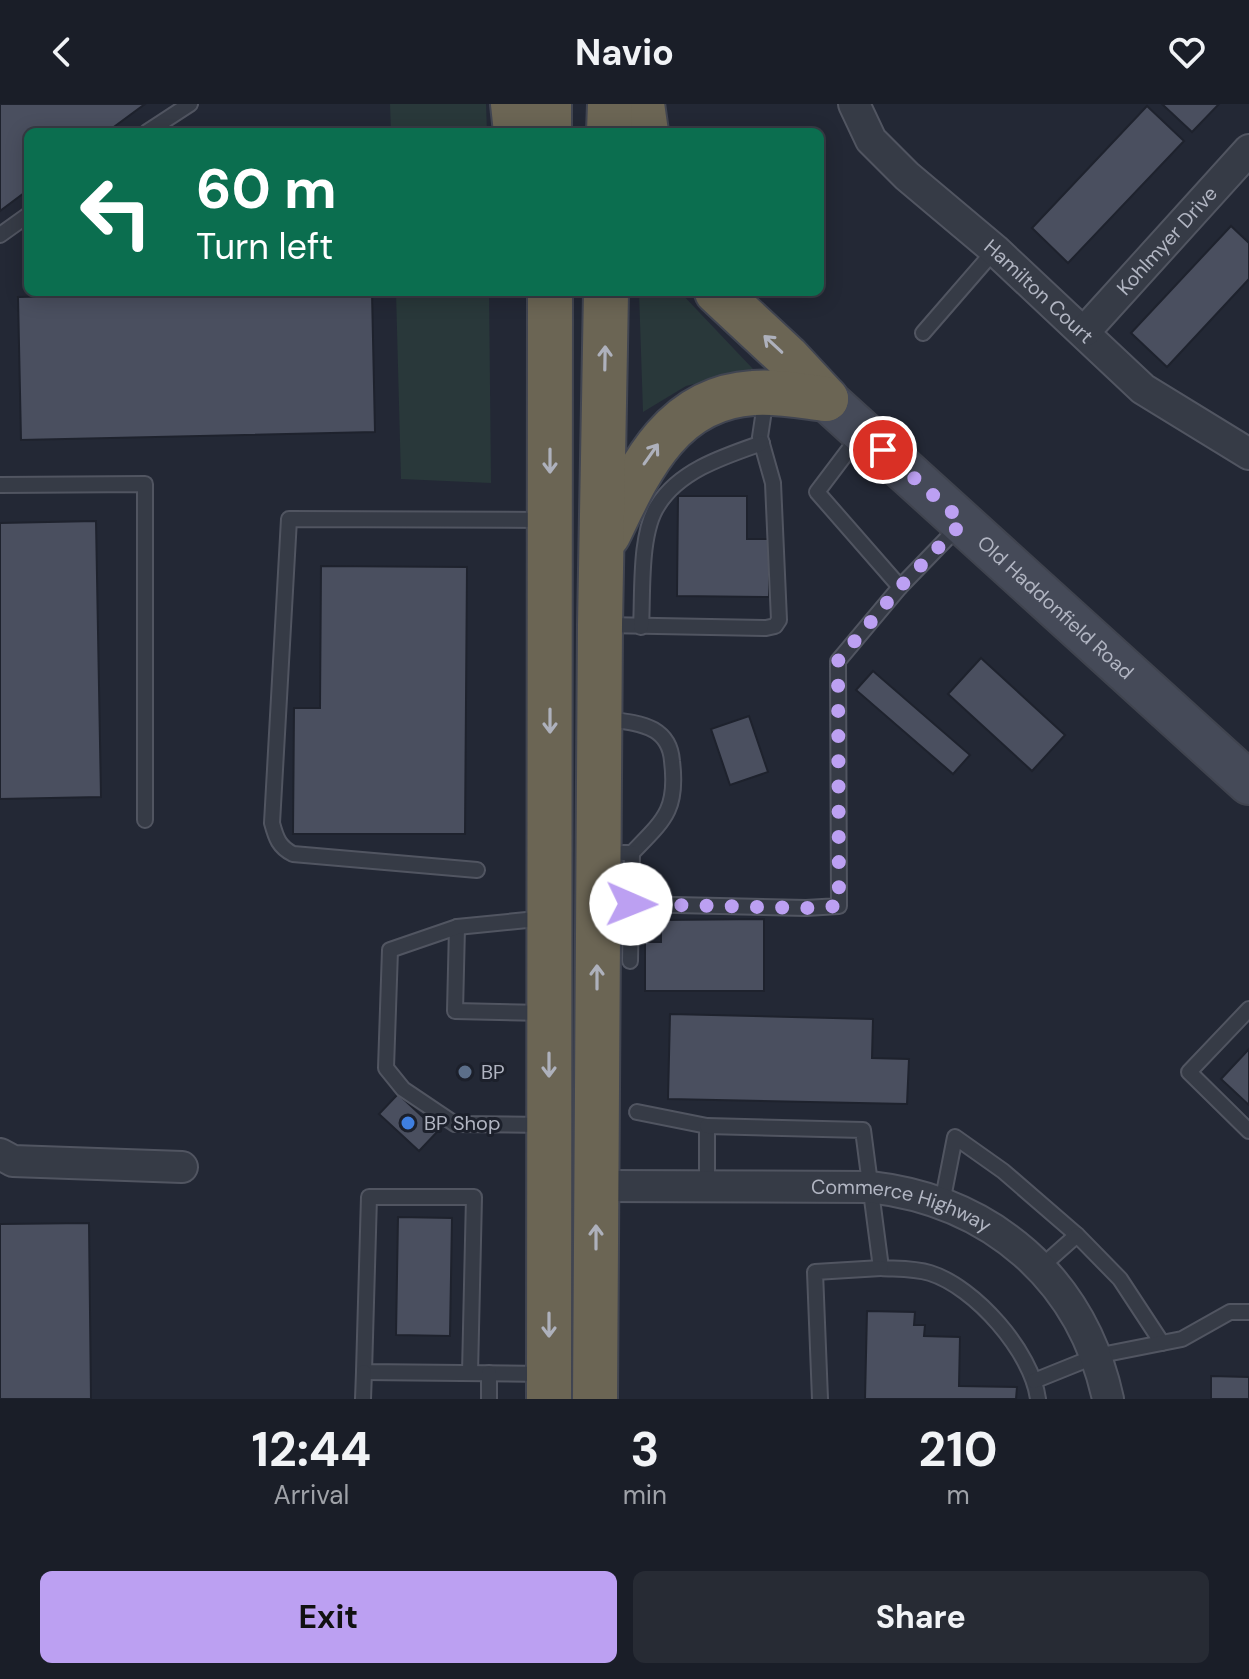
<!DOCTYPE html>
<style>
:root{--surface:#1a1e28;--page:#272b34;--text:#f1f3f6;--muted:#9fa2a8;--line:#383c45;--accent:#bca0f2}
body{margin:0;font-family:"DM Sans",sans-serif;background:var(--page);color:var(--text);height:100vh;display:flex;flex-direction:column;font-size:30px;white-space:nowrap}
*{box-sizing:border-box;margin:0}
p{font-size:26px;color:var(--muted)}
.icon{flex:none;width:44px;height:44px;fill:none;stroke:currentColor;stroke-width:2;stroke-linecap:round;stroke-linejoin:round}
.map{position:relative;height:1295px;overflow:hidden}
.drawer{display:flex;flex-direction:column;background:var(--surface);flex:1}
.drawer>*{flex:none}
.top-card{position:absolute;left:24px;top:24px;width:800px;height:168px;border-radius:12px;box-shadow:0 4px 20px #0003,0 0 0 2px var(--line);background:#0b6e4f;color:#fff;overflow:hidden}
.pin{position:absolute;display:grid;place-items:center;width:68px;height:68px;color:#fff;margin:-34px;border:4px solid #fff;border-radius:50%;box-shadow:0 2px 8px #0007}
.me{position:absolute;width:88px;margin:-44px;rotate:91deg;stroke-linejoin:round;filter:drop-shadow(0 0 6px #0008)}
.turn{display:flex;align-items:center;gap:28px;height:168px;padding:0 40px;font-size:36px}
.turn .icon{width:104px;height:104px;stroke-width:2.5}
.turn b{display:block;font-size:56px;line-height:68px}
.eta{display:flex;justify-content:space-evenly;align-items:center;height:136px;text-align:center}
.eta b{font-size:48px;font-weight:700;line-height:56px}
.primary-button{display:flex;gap:16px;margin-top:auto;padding:16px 40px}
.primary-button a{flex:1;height:92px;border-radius:12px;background:var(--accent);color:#111;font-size:32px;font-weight:700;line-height:92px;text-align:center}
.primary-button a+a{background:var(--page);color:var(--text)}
header{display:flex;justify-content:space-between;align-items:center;height:104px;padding:0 40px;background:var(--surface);font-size:36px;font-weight:700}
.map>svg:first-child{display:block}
.green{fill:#29383a}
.building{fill:#4a4f5f;stroke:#1e222d;stroke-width:2}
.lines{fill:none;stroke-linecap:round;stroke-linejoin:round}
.lane-casing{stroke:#515561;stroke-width:18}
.street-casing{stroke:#515561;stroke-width:34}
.secondary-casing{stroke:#40444f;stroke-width:46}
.highway-casing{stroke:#414551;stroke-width:48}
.lane{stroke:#363b46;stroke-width:14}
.street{stroke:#363b46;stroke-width:30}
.secondary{stroke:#454a58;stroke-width:42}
.highway{stroke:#6b6554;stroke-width:44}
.oneway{stroke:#aeb1bc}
.route{stroke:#bca0f2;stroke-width:14;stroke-dasharray:0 25.2}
.service-dot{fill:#5c6f8a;stroke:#1c202b;stroke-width:3}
.shop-dot{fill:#3f7fe0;stroke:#1c202b;stroke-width:3}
.labels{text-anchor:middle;stroke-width:6;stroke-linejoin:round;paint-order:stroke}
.street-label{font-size:20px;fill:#b1b5c2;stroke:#1c202b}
.poi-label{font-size:20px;fill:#b1b5c2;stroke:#1c202b;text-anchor:start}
</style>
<header><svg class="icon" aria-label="back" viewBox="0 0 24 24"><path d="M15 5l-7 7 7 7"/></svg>Navio<svg class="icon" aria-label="heart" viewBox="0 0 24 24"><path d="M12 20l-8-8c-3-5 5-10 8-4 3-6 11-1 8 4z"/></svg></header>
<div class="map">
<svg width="1249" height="1295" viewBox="0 0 1249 1295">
<rect width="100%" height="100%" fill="#232835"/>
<g class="green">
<polygon points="390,0 486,0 487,28 391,28"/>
<polygon points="396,188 489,188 491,379 401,375"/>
<polygon points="639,188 680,188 753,265 686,282 643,308"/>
</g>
<g class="building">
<polygon points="0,0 145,0 107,28 28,28 28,86 0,107"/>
<polygon points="1162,0 1219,0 1192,28"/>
<polygon points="1147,2 1184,37 1068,159 1032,124"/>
<polygon points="1231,122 1249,139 1249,175 1167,263 1131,229"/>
<polygon points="64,188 372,188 375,328 21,336 18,193 64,192"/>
<polygon points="678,392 747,392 747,435 770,435 769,493 677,492"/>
<polygon points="96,417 101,693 0,695 0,419"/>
<polygon points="321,462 467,463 465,730 293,730 294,604 320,604"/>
<polygon points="981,554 1065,631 1032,667 948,590"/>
<polygon points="873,567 970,651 953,670 856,586"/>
<polygon points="749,612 768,668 730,681 711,625"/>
<polygon points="764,815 764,887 645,887 645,838 661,838 661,816"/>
<polygon points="670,910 873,915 872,954 909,955 907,1000 668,995"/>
<polygon points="1249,945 1249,1001 1221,975"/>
<polygon points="398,990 438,1027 419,1047 379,1010"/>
<polygon points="398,1113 452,1114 450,1232 396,1231"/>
<polygon points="89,1119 91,1295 0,1295 0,1120"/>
<polygon points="867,1207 915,1208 914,1221 925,1221 924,1232 960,1233 959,1282 1017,1283 1016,1295 865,1295"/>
<polygon points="1211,1272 1249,1273 1249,1295 1211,1295"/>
</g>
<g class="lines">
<g class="lane-casing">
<g id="lane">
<polyline points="147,28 190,0"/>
<polyline points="0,131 28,111"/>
<polyline points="923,229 995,146"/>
<polyline points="860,331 817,388 900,483 959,422"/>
<polyline points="0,381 145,380 145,716"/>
<polyline points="604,521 766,524 775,522 779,516 773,379 760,333 766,293"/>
<path d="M641,523C643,490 639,429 658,401C680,366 725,352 762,339"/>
<path d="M605,615C621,617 639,618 654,626C666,633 671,644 672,657C678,706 664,716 632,749"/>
<polyline points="623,749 632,749 630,857"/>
<path d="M477,766L293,750C279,743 276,734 272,719L289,415L544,416"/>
<polyline points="631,800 806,804 839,802 838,557 900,483"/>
<polyline points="457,823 455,907 545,909"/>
<polyline points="1249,905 1189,968 1249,1027"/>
<polyline points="637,1008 707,1022 707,1082"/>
<polyline points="545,1021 455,1020 403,985 386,964 390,846 457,823 547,814"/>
<path d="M707,1022L863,1026L881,1164C896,1165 914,1164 930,1169C975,1183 1032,1248 1038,1295"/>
<polyline points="942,1099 955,1033 1003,1067 1077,1131"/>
<polyline points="1042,1162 1077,1131 1120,1175 1162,1239"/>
<polyline points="470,1269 474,1093 369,1093 364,1268 544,1270"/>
<polyline points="1034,1277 1096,1252 1182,1235 1230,1208 1249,1208"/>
<polyline points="363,1295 364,1268"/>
<polyline points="489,1295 489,1269"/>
<polyline points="820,1295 815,1168 881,1164"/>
</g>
</g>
<g class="street-casing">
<g id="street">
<path id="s1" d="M854,0L871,36L907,72L995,146L1143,285L1249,350"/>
<path id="s2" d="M1085,227L1249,46"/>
<polyline points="0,1050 13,1057 182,1063"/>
<path id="s3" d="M596,1082L870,1083C992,1097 1082,1175 1108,1295"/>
</g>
</g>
<g class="secondary-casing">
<g id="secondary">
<path id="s4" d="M826,295L1249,679"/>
</g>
</g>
<g class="highway-casing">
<g id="highway">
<polyline points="513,0 516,28"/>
<polyline points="549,0 549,28"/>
<polyline points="642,0 646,28"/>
<polyline points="609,28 610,0"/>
<polyline points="717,188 787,253 826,295"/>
<path d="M608,431C639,367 670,294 753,289C777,287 802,292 826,295"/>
<polyline points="549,1295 550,188"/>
<polyline points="595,1295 600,521 606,188"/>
</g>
</g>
<use href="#lane" class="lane"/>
<use href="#street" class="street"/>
<use href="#secondary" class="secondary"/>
<use href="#highway" class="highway"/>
</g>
<defs><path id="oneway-shaft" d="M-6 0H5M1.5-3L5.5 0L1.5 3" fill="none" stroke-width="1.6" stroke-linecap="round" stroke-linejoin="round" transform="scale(2)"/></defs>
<g class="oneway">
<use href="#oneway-shaft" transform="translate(773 240) rotate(-137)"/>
<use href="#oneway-shaft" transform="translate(605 254) rotate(-89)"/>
<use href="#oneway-shaft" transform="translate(651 350) rotate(-55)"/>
<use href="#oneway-shaft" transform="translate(550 357) rotate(90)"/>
<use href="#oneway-shaft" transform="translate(550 617) rotate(90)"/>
<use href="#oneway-shaft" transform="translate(597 873) rotate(-90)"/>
<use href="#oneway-shaft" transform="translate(549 961) rotate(90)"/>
<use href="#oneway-shaft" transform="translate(596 1133) rotate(-90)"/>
<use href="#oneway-shaft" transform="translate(549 1221) rotate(90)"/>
</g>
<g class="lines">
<polyline class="route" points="631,800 806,804 839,802 838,557 900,483 963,418 883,346"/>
</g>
<circle class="service-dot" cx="465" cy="968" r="8"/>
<circle class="shop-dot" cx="408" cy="1019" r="8"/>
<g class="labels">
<g class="street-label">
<text dy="7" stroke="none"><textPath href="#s2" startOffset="122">Kohlmyer Drive</textPath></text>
<text dy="7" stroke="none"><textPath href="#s1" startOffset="266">Hamilton Court</textPath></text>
<text dy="7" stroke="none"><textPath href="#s4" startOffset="310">Old Haddonfield Road</textPath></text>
<text dy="7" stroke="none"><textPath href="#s3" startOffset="308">Commerce Highway</textPath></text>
</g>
<g class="poi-label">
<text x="481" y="975">BP</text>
<text x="424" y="1026">BP Shop</text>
</g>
</g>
</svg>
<div class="pin" style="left:883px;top:346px;background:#d93025"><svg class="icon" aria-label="arrive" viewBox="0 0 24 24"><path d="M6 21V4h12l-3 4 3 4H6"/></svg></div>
<svg class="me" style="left:631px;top:800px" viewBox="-20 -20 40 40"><circle r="19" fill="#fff"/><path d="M0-13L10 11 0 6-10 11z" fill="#bca0f2"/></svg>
<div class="top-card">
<div class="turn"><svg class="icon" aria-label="left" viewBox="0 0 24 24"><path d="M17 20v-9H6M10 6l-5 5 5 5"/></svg><div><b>60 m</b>Turn left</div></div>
</div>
</div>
<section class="drawer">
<div class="eta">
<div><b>12:44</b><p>Arrival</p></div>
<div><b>3</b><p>min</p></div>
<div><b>210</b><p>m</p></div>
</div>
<div class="primary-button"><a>Exit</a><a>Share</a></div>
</section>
